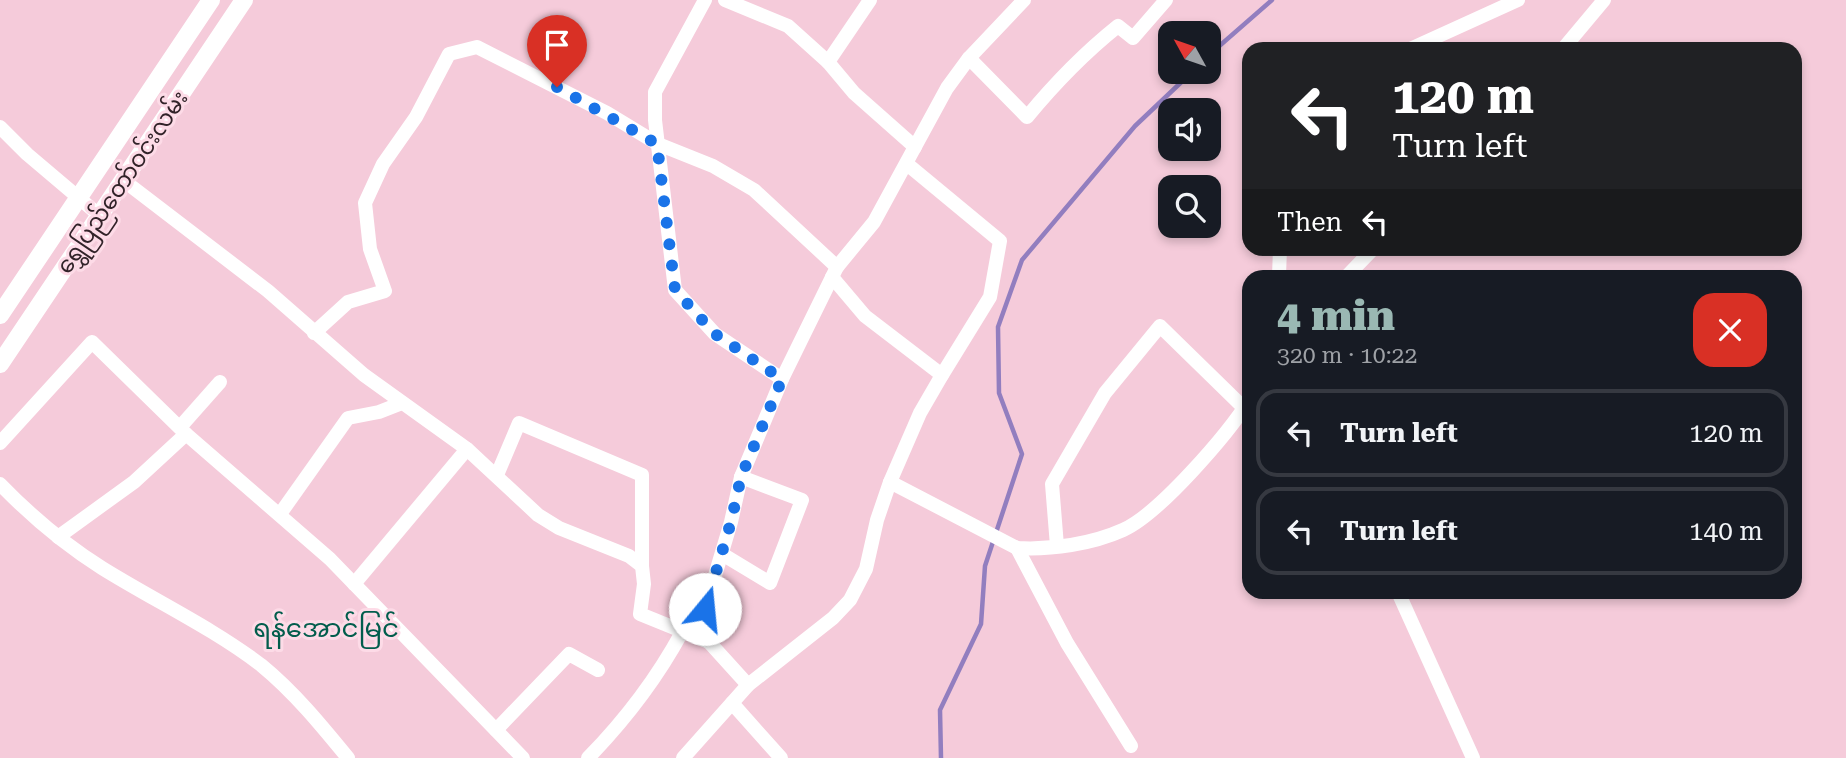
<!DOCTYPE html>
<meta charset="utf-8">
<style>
:root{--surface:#171b24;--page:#242831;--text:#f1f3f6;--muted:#9ea1a6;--line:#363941;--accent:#9ab8b3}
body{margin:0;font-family:"Roboto Serif","Noto Sans Myanmar",serif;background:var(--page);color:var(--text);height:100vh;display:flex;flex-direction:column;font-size:26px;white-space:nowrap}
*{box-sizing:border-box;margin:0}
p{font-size:23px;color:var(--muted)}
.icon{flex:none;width:38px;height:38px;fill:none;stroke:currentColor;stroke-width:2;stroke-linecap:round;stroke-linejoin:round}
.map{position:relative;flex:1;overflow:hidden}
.panel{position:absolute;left:1242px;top:270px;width:560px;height:329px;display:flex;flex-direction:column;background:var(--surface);border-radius:21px;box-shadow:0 4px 10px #0003}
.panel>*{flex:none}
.banner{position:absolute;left:1242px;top:42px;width:560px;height:214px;border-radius:21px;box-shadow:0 4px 10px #0003;background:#202124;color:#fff;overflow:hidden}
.needle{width:46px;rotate:310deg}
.fabs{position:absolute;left:1158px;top:21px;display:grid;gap:14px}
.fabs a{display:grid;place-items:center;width:63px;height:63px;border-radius:14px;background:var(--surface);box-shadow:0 4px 10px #0003;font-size:35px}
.pin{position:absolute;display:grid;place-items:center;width:60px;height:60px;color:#fff;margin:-72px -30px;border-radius:50% 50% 50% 0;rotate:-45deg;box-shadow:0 0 7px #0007}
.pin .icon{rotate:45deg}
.me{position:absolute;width:77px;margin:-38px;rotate:17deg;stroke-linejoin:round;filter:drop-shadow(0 0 5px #0008)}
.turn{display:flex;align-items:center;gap:24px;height:147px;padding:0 35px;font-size:32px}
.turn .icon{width:91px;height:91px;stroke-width:2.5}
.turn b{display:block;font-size:49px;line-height:60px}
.then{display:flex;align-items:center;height:66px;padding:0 35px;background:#0003;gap:14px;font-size:26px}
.round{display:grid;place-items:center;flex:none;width:74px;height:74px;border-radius:21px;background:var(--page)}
.summary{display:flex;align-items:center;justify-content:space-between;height:119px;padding:0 35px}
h1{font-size:42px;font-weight:800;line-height:52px;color:var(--accent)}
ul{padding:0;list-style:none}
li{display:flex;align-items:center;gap:21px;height:88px;margin:0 14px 10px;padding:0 21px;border:4px solid var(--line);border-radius:21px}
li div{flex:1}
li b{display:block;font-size:26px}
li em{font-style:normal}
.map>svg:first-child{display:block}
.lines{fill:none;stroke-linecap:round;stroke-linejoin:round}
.stream{stroke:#927ebf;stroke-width:4.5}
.minor{stroke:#fff;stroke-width:14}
.major{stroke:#fff;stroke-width:18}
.route{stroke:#1a73e8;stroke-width:12;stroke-dasharray:0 21.6}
.labels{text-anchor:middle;stroke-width:6;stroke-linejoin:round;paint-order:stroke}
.street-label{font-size:23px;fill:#322329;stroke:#fddbe7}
.quarter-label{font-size:26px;fill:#025d4c;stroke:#fddbe7}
</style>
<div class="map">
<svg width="1846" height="758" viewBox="0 0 1846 758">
<rect width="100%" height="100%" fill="#f5cbda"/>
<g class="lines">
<g class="stream">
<polyline points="1209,55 1272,0"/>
<polyline points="941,758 940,710 981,624 985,566 1022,454 999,393 998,327 1022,260 1135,126 1192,72"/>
</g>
<g class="minor">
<polyline points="705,0 655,92 655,120 675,290 715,334 782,379"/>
<polyline points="725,0 788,26 828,62"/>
<polyline points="870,0 828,62 854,93 915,147"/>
<polyline points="1410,49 1518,0"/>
<polyline points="1563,49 1604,0"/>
<path d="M969,58L1027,117C1055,83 1083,54 1118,26L1133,38L1166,0"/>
<polyline points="0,127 27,154 99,215"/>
<polyline points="907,164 1000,241 990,297 942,375"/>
<polyline points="123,180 268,291 364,375 467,449 538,515 559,528 629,556 642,566 644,584 640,614 709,642"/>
<polyline points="1279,276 1280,248"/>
<polyline points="1347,276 1374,248"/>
<polyline points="832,277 865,316 942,375 920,413 890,482"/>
<polyline points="314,333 348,302 385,291 370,249 365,203 383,164 416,117 449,54 477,47 607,113 658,144 713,166 754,190 837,267"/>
<polyline points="181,426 220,382"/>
<polyline points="186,434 330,559 523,758"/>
<polyline points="0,443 92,342 186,434 134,482 58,537"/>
<polyline points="497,475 519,423 642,475 642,566"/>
<path d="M0,484C31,516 64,544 102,568C155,601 211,627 261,665C294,692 321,725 348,758"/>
<polyline points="280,514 348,418 379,412 402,403"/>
<polyline points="1057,546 1052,484 1105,393 1160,326 1244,408"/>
<polyline points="1017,548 1067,643 1131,746"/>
<polyline points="722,554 770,583 802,500 741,477"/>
<polyline points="354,584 467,449"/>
<polyline points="1398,592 1473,758"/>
<polyline points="748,685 709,642 703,629 705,609 731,522 741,477 782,379 837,267 874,222 947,88 969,58 1024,0"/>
<polyline points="732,703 781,758"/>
<polyline points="496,730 569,654 598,670"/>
<path d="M588,758C626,719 656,680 682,632"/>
<path d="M683,758L748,685L833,618L850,600L866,569L877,520L890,482L1017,548C1051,550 1092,544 1123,530C1159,514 1228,434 1250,399"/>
</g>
<g class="major">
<polyline points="0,315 211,0"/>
<polyline points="0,364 244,0"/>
</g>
</g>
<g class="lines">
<polyline class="route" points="557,87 657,144 675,290 715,334 782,379 741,477 731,522 705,609"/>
</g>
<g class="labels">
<g class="street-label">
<text transform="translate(122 182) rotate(-56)" y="8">ရွှေပြည်တော်ဝင်းလမ်း</text>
</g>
<g class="quarter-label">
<text x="326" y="637">ရန်အောင်မြင်</text>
</g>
</g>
</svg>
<div class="fabs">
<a><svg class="needle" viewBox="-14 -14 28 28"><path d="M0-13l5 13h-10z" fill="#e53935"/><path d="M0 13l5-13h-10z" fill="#9ea1a6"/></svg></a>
<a><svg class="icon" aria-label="sound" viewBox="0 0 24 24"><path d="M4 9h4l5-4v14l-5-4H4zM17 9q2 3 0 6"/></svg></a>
<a><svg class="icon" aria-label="search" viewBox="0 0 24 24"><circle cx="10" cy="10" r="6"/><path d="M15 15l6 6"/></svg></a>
</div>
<div class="pin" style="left:557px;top:87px;background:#d93025"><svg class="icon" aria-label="arrive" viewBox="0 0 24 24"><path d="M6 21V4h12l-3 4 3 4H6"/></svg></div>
<svg class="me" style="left:705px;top:609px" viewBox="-20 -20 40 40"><circle r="19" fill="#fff"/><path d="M0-13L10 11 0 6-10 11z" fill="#1a73e8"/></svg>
<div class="banner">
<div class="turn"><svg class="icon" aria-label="left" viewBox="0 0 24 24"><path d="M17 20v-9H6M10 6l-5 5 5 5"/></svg><div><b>120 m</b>Turn left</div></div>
<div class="then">Then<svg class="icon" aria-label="left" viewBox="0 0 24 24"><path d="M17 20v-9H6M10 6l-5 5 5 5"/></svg></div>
</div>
<section class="panel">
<div class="summary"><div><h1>4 min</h1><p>320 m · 10:22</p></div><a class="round" style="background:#d93025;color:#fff"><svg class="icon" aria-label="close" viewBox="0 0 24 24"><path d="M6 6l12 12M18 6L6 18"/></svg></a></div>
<ul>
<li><svg class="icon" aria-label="left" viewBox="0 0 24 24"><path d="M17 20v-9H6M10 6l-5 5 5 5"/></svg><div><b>Turn left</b></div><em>120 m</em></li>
<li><svg class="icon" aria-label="left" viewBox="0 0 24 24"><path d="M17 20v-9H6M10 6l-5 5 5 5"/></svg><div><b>Turn left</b></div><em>140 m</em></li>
</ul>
</section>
</div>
